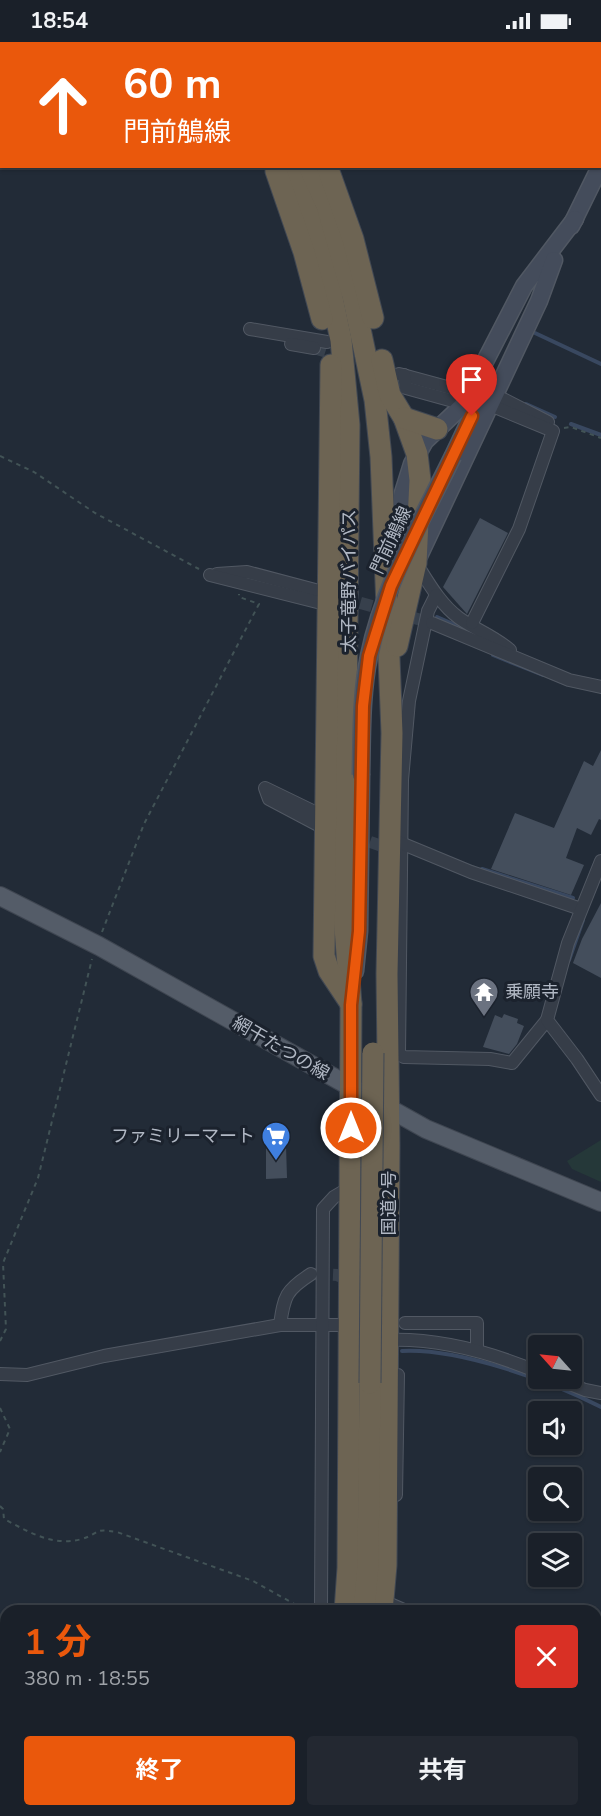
<!DOCTYPE html>
<html lang="ja">
<meta charset="utf-8">
<style>
:root{--surface:#1a2029;--page:#232831;--text:#f1f3f6;--muted:#9fa3a8;--line:#383e46;--accent:#ea580c}
body{margin:0;font-family:"Nunito Sans","Noto Sans JP",sans-serif;background:var(--page);color:var(--text);height:100vh;display:flex;flex-direction:column;font-size:22px;white-space:nowrap}
*{box-sizing:border-box;margin:0}
p{font-size:20px;color:var(--muted)}
.icon{flex:none;width:33px;height:33px;fill:none;stroke:currentColor;stroke-width:2;stroke-linecap:round;stroke-linejoin:round}
.map{position:relative;flex:1;overflow:hidden}
.panel{position:absolute;left:0px;top:1563px;width:602px;height:212px;display:flex;flex-direction:column;background:var(--surface);border-radius:18px 18px 0 0;box-shadow:0 2px 4px #0004,0 0 0 2px var(--line)}
.panel>*{flex:none}
.hud{position:absolute;left:0px;top:0px;width:602px;height:126px;box-shadow:0 2px 4px #0004,0 0 0 2px var(--line);background:#ea580c;color:#fff;overflow:hidden}
.needle{width:39px;rotate:297deg}
.fabs{position:absolute;left:528px;top:1293px;display:grid;gap:12px}
.fabs a{display:grid;place-items:center;width:54px;height:54px;border-radius:6px;background:var(--surface);box-shadow:0 2px 4px #0004,0 0 0 2px var(--line);font-size:30px}
.pin{position:absolute;display:grid;place-items:center;width:51px;height:51px;color:#fff;margin:-62px -26px;border-radius:50% 50% 50% 0;rotate:-45deg;box-shadow:0 0 6px #0007}
.pin .icon{rotate:45deg}
.me{position:absolute;width:66px;margin:-33px;rotate:0deg;stroke-linejoin:round;filter:drop-shadow(0 0 4px #0008)}
.turn{display:flex;align-items:center;gap:21px;height:126px;padding:0 24px;font-size:27px}
.turn .icon{width:78px;height:78px;stroke-width:2.5}
.turn b{display:block;font-size:42px;line-height:51px}
.round{display:grid;place-items:center;flex:none;width:63px;height:63px;border-radius:6px;background:var(--page)}
.head{display:flex;align-items:center;justify-content:space-between;height:102px;padding:0 24px}
h1{font-size:36px;font-weight:700;line-height:45px;color:var(--accent)}
.button{display:flex;gap:12px;margin-top:auto;padding:12px 24px}
.button a{flex:1;height:69px;border-radius:6px;background:var(--accent);color:#fff;font-size:24px;font-weight:700;line-height:69px;text-align:center}
.button a+a{background:var(--page);color:var(--text)}
.status{display:flex;justify-content:space-between;align-items:center;height:42px;padding:0 30px;background:var(--surface);direction:ltr}
.status svg{height:16px;fill:currentColor}
.map>svg:first-child{display:block}
.green{fill:#253839}
.lines{fill:none;stroke-linecap:round;stroke-linejoin:round}
.stream{stroke:#394860;stroke-width:4}
.building{fill:#444e5c}
.street-tunnel{stroke:#37404c;stroke-width:12;stroke-dasharray:12 6;stroke-linecap:butt}
.street-casing{stroke:#515863;stroke-width:14}
.secondary-casing{stroke:#515863;stroke-width:19}
.primary-casing{stroke:#3f4651;stroke-width:20}
.highway-casing{stroke:#414853;stroke-width:23}
.path{stroke:#425356;stroke-width:2;stroke-dasharray:4.5 4.5;stroke-linecap:butt}
.street{stroke:#363d48;stroke-width:12}
.secondary{stroke:#444c5b;stroke-width:16}
.primary{stroke:#545c68;stroke-width:18}
.highway{stroke:#6d6453;stroke-width:21}
.secondary-bridge-casing{stroke:#515863;stroke-width:19;stroke-linecap:butt}
.highway-bridge-casing{stroke:#414853;stroke-width:23;stroke-linecap:butt}
.secondary-bridge{stroke:#444c5b;stroke-width:16}
.highway-bridge{stroke:#6d6453;stroke-width:21}
.route-casing{stroke:#983908;stroke-width:15}
.route{stroke:#ea580c;stroke-width:10}
.labels{text-anchor:middle;stroke-width:6;stroke-linejoin:round;paint-order:stroke}
.street-label{font-size:18px;fill:#b1b8c4;stroke:#1b222d}
.poi-label{font-size:18px;fill:#b1b8c4;stroke:#1b222d;text-anchor:start}
</style>
<div class="status"><b>18:54</b><svg viewBox="0 0 49 12"><path d="M0 12V9h3v3zM5 12V6h3v6zM10 12V3h3v9zM15 12V0h3v12zM26 1h20v11H26zM47 4h2v5h-2z"/></svg></div>
<div class="map">
<svg width="601" height="1774" viewBox="0 0 601 1774">
<rect width="100%" height="100%" fill="#222b37"/>
<polygon class="green" points="601,1098 601,1140 572,1127 567,1119"/>
<g class="lines">
<g class="stream">
<polyline points="535,291 601,322"/>
<polyline points="526,362 555,375"/>
<polyline points="571,382 601,393"/>
<polyline points="437,575 467,588"/>
<polyline points="493,613 543,633"/>
<polyline points="482,827 573,856"/>
<polyline points="569,918 583,878"/>
<path d="M402,1309C459,1306 551,1339 601,1365"/>
</g>
</g>
<g class="building">
<polygon points="480,476 508,491 467,572 443,545"/>
<polygon points="601,708 601,778 599,777 591,793 577,786 566,816 584,823 571,853 491,827 515,771 554,786 584,719 593,724"/>
<polygon points="601,861 601,936 573,921 582,897"/>
<polygon points="504,972 518,977 517,981 524,984 517,1002 509,1012 483,1005 495,973 502,976"/>
<polygon points="266,1103 286,1103 287,1136 266,1137"/>
</g>
<g class="lines">
<g class="street-tunnel">
<polyline points="314,306 346,316"/>
<polyline points="343,556 432,581"/>
<polyline points="353,794 393,808"/>
<polyline points="315,1232 337,1233 353,1240"/>
</g>
<g class="street-casing">
<g id="street">
<polyline points="250,287 327,300"/>
<polyline points="291,302 314,306"/>
<polyline points="399,332 458,348"/>
<polyline points="404,333 406,346 464,362"/>
<polyline points="503,357 548,380"/>
<path d="M416,521C428,540 440,562 459,576C476,588 494,594 510,608"/>
<polyline points="217,532 247,530 319,549"/>
<polyline points="210,533 333,564"/>
<polyline points="436,553 428,569 409,659 402,738 399,1012 404,1015 490,1017 512,1021 547,978"/>
<polyline points="432,581 569,638 601,645"/>
<polyline points="472,581 519,487 553,389 490,363"/>
<polyline points="320,784 269,757 265,746 329,777"/>
<polyline points="396,799 471,830 581,867"/>
<polyline points="601,819 568,901 547,978 577,1017 601,1053"/>
<polyline points="405,1281 477,1281 477,1308"/>
<path d="M280,1283C284,1254 286,1248 311,1232"/>
<path d="M387,1298C440,1296 490,1310 538,1330"/>
<polyline points="0,1332 27,1333 104,1314 280,1283 349,1283"/>
<polyline points="555,1336 585,1348 601,1351"/>
<polyline points="396,1453 398,1333"/>
<polyline points="390,1562 406,1569"/>
<polyline points="321,1569 323,1167 334,1155 351,1145"/>
<polyline points="596,1620 601,1622"/>
<polyline points="0,1750 6,1753"/>
<polyline points="47,1768 61,1774"/>
<polyline points="292,1774 293,1768"/>
</g>
</g>
<g class="secondary-casing">
<g id="secondary">
<polyline points="571,184 601,123"/>
<polyline points="453,414 487,342"/>
<polyline points="413,513 402,485 402,454 412,422 425,399 462,364 524,244 575,177"/>
<polyline points="419,514 539,259 554,218"/>
<polyline points="355,929 359,889 361,733"/>
</g>
</g>
<g class="primary-casing">
<polyline id="primary" points="0,854 99,904 426,1087 601,1160"/>
</g>
<g class="highway-casing">
<g id="highway">
<polyline points="211,0 212,2"/>
<polyline points="228,0 229,2"/>
<polyline points="249,0 250,2"/>
<polyline points="269,0 270,2"/>
<polyline points="288,124 309,174 329,241 341,298 349,383 344,873 351,962 348,1526 345,1569"/>
<polyline points="309,124 327,164 353,254 375,358 381,415 392,691 387,932 389,1103 386,1523 382,1569"/>
<polyline points="327,124 353,197 373,276"/>
<polyline points="276,129 304,210 322,277"/>
<polyline points="382,318 390,353 404,376 417,412 420,438 416,521 397,604"/>
<polyline points="331,323 324,914 329,929 351,962"/>
<polyline points="404,376 437,387"/>
<polyline points="364,1569 368,1523 370,1341"/>
<polyline points="312,1774 313,1768"/>
<polyline points="330,1774 331,1768"/>
<polyline points="346,1774 348,1768"/>
</g>
</g>
<g class="path">
<polyline points="53,2 54,0"/>
<polyline points="0,116 2,114"/>
<polyline points="564,386 571,385 601,396"/>
<polyline points="0,414 34,430 95,471 199,527"/>
<polyline points="102,890 144,782 259,562 239,555 239,552"/>
<polyline points="0,1299 6,1287 3,1221 38,1136 92,917"/>
<polyline points="0,1366 10,1387 0,1410"/>
<path d="M0,1464L3,1467L4,1477C29,1490 53,1505 82,1497C101,1491 92,1486 117,1490L253,1539L307,1569"/>
</g>
<use href="#street" class="street"/>
<use href="#secondary" class="secondary"/>
<use href="#primary" class="primary"/>
<use href="#highway" class="highway"/>
<g class="secondary-bridge-casing">
<path id="secondary-bridge" d="M361,733C362,694 361,653 369,614C383,544 422,478 453,414"/>
</g>
<g class="highway-bridge-casing">
<polyline id="highway-bridge" points="370,1341 373,1011"/>
</g>
<use href="#secondary-bridge" class="secondary-bridge"/>
<use href="#highway-bridge" class="highway-bridge"/>
</g>
<g class="lines">
<g class="route-casing">
<polyline id="route" points="351,1086 351,963 359,889 363,664 369,614 391,544 472,374"/>
</g>
<use href="#route" class="route"/>
</g>
<defs>
<g id="temple-pin" transform="scale(1.5)"><path d="M0 17L-7.5 6A9.5 9.5 0 1 1 7.5 6Z" fill="#6b7280" stroke="#1b222d"/><path d="M0-6L5-2H3V0L6.5 2.5H4V6H1.5V3h-3V6H-4V2.5H-6.5L-3 0V-2H-5Z" fill="#fff"/></g>
<g id="supermarket-pin" transform="scale(1.5)"><path d="M0 17L-7.5 6A9.5 9.5 0 1 1 7.5 6Z" fill="#3f7fe0" stroke="#1b222d"/><path d="M-6-5.5h2.5l.6 2H6L4.5 2H-2.5L-4.4-4H-6ZM-1.5 3.2a1.3 1.3 0 1 0 .1 0ZM3 3.2a1.3 1.3 0 1 0 .1 0Z" fill="#fff"/></g>
</defs>
<g fill-rule="evenodd">
<use href="#temple-pin" x="484" y="950"/>
<use href="#supermarket-pin" x="276" y="1094"/>
</g>
<g class="labels">
<g class="street-label">
<text transform="translate(391 498) rotate(-65)" y="6">門前鵤線</text>
<text transform="translate(349 539) rotate(-90)" y="6">太子竜野バイパス</text>
<text transform="translate(281 1006) rotate(30)" y="6">網干たつの線</text>
<text transform="translate(389 1161) rotate(-90)" y="6">国道2号</text>
</g>
<g class="poi-label">
<text x="505" y="956">乗願寺</text>
<text x="255" y="1100" text-anchor="end">ファミリーマート</text>
</g>
</g>
</svg>
<div class="fabs">
<a><svg class="needle" viewBox="-14 -14 28 28"><path d="M0-13l5 13h-10z" fill="#e53935"/><path d="M0 13l5-13h-10z" fill="#9fa3a8"/></svg></a>
<a><svg class="icon" aria-label="sound" viewBox="0 0 24 24"><path d="M4 9h4l5-4v14l-5-4H4zM17 9q2 3 0 6"/></svg></a>
<a><svg class="icon" aria-label="search" viewBox="0 0 24 24"><circle cx="10" cy="10" r="6"/><path d="M15 15l6 6"/></svg></a>
<a><svg class="icon" aria-label="layers" viewBox="0 0 24 24"><path d="M12 4l9 5-9 5-9-5zM3 14l9 5 9-5"/></svg></a>
</div>
<div class="pin" style="left:472px;top:374px;background:#d93025"><svg class="icon" aria-label="arrive" viewBox="0 0 24 24"><path d="M6 21V4h12l-3 4 3 4H6"/></svg></div>
<svg class="me" style="left:351px;top:1086px" viewBox="-20 -20 40 40"><circle r="17" fill="#ea580c" stroke="#fff" stroke-width="3"/><path d="M0-11L8 9 0 5-8 9z" fill="#fff"/></svg>
<div class="hud">
<div class="turn"><svg class="icon" aria-label="ahead" viewBox="0 0 24 24"><path d="M12 20V5M6 11l6-6 6 6"/></svg><div><b>60 m</b>門前鵤線</div></div>
</div>
<section class="panel">
<div class="head"><div><h1>1 分</h1><p>380 m · 18:55</p></div><a class="round" style="background:#d93025;color:#fff"><svg class="icon" aria-label="close" viewBox="0 0 24 24"><path d="M6 6l12 12M18 6L6 18"/></svg></a></div>
<div class="button"><a>終了</a><a>共有</a></div>
</section>
</div>
